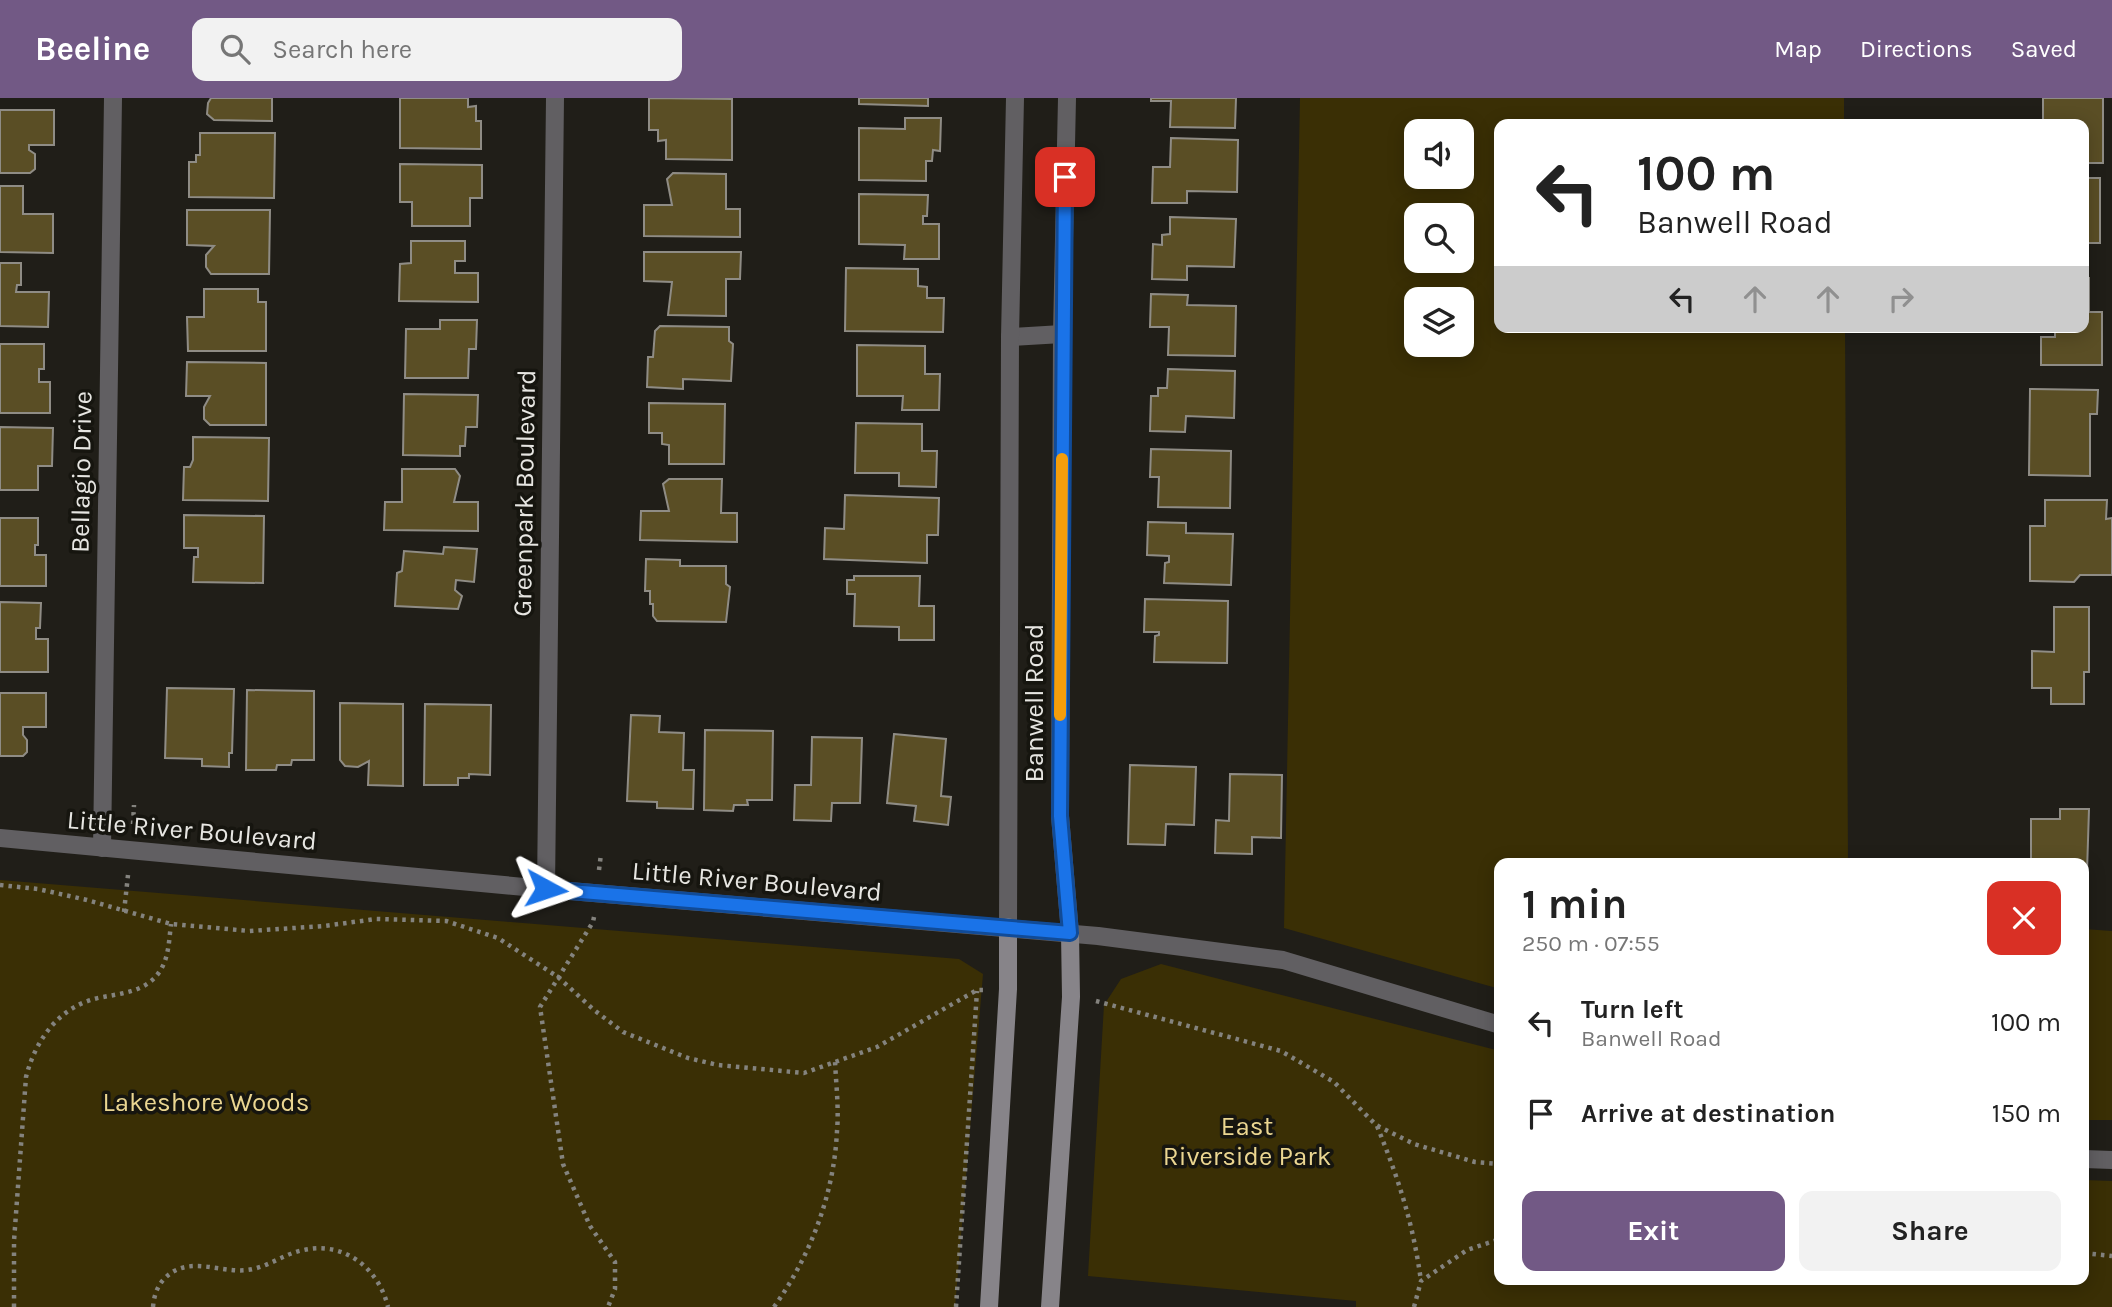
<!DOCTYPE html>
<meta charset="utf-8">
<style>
:root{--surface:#fff;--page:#f2f2f2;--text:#222;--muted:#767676;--accent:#725985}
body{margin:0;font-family:Karla,sans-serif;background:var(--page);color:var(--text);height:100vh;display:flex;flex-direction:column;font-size:26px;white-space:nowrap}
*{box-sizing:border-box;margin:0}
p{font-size:23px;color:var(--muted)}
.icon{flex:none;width:38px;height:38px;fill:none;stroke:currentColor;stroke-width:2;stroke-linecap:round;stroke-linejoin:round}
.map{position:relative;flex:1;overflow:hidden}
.drawer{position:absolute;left:1494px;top:760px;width:595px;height:427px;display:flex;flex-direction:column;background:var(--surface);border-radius:14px;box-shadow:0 4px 18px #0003}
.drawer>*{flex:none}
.guide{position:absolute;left:1494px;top:21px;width:595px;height:214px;border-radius:14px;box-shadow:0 4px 18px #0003;background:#fff;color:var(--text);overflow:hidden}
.tools{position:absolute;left:1404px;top:21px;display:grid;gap:14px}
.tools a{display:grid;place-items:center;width:70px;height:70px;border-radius:14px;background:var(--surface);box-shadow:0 4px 18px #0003;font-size:35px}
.pin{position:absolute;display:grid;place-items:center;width:60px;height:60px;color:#fff;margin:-30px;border-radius:14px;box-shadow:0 4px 10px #0006}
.me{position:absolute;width:77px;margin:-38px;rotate:95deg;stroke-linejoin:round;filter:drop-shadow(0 0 5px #0008)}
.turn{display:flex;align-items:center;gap:24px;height:147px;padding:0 28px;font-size:32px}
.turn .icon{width:91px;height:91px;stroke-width:2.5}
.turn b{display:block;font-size:49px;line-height:60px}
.lanes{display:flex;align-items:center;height:66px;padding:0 28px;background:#0003;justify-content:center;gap:35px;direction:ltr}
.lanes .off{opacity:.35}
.round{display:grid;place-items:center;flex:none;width:74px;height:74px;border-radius:14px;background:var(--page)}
.summary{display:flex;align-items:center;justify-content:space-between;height:119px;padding:0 28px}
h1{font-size:42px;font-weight:700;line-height:52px}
.primary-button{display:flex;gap:14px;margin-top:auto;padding:14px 28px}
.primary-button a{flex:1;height:80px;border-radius:14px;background:var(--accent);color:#fff;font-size:28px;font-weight:700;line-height:80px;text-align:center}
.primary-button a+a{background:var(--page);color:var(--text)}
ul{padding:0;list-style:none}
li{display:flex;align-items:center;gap:21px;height:91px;padding:0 28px}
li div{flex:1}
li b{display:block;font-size:26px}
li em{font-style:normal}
header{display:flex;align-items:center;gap:42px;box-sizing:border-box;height:98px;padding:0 35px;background:var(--accent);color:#fff}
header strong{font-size:33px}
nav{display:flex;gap:38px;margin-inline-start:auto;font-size:24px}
.search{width:490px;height:63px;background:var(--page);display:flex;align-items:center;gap:18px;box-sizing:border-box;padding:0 24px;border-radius:14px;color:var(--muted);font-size:26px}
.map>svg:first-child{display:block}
.green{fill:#3a2f05;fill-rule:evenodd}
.building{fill:#5a4e25;stroke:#8f8c85;stroke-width:2}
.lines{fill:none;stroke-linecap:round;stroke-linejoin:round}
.path{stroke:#84837e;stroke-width:4.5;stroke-dasharray:3.5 5;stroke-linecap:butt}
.minor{stroke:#615f62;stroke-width:18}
.tertiary{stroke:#615f62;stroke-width:18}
.secondary{stroke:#878489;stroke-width:18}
.route-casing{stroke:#114b97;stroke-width:18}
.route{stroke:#1a73e8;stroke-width:12}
.slow{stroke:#f59e0b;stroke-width:12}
.labels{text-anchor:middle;stroke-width:7;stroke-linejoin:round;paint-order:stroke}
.street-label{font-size:26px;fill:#e7e6e2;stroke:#16150f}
.park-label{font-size:26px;fill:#ebd691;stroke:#16150f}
</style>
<header>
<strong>Beeline</strong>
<div class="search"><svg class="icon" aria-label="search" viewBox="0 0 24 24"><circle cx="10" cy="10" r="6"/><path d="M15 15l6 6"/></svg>Search here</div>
<nav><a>Map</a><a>Directions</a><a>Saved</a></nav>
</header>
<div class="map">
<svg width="2112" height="1209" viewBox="0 0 2112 1209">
<rect width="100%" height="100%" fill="#201e18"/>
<g class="green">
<path d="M1300,0H1844V26H1500V229H1845L1848,765H1500V891L1284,830ZM1416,33H1461V79H1416ZM1461,117V163H1416V117ZM1416,201H1461V247H1416Z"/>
<polygon points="0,782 959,861 983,876 955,1209 0,1209"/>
<polygon points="2084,831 2112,833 2112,1022 2084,1022"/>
<polygon points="1161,866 1500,953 1500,1181 2084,1181 2084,1082 2112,1083 2112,1209 1356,1209 1356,1203 1088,1178 1104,907 1121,881"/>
</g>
<g class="building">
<polygon points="211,0 272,0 272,23 214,22 207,16 208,5"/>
<polygon points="400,0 468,0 468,9 476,8 476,23 481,23 481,51 400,50"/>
<polygon points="649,0 732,1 732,62 666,61 666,42 658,43 658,32 649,32"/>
<polygon points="859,0 928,0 928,8 859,6"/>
<polygon points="1151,0 1236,0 1235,30 1170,29 1171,3 1151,3"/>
<polygon points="2043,0 2103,0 2103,65 2084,65 2084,26 2054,26 2054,22 2043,22"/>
<polygon points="0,12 54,12 54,47 29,47 29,52 35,56 35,71 30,75 0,75"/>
<polygon points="905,20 941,20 940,53 933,52 932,63 926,63 926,83 859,82 859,30 905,31"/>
<polygon points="200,35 275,35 274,100 189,99 189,64 196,64 196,57 200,57"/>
<polygon points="1171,40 1238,42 1237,94 1187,93 1187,105 1152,105 1153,69 1170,69"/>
<polygon points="400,66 482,67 482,100 470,100 470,128 412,128 412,104 400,104"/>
<polygon points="673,75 726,76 726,111 740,111 740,139 644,138 644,107 672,107 667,81"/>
<rect x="2084" y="80" width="16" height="65"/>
<polygon points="0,88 23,88 23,116 53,116 53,155 0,154"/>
<polygon points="859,96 928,97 927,118 923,118 923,126 939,126 939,161 904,161 905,147 859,146"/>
<polygon points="187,112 270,112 269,176 211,176 206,169 206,157 214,148 187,147"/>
<polygon points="1170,119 1236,121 1234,169 1187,168 1187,182 1152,181 1153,146 1162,147 1162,137 1170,136"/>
<polygon points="411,143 465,143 465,163 455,163 455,175 478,175 478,204 399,203 400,166 411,165"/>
<polygon points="644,154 741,154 740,181 726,181 726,218 668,217 672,184 644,183"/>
<polygon points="0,165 21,165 21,187 17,187 16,194 49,194 48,229 0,228"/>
<polygon points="846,170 918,171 918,188 927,189 927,200 944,200 943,234 845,233"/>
<polygon points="2084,180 2089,180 2089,214 2102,214 2102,267 2041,267 2041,239 2055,239 2055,229 2084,229"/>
<polygon points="204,191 258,191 258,204 266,204 266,253 188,253 187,219 204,219"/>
<polygon points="1151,196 1188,197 1187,207 1236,208 1235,258 1168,257 1169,229 1150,229"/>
<polygon points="440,222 477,222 476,251 469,251 468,280 405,280 406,231 440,231"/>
<polygon points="660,228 729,229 729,243 733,246 731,283 683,281 683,291 647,289 648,259 653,259 655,233"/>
<polygon points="0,246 44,246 44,271 39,271 39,284 50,284 50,315 0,315"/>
<polygon points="857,247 925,248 925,276 940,276 939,312 902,312 903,298 857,298"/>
<polygon points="187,264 266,265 266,327 210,327 204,321 204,309 210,298 186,298"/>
<polygon points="1168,271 1235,273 1234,320 1186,318 1185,334 1150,333 1151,298 1158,298 1158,290 1167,290"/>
<polygon points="2030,291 2098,292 2097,316 2090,316 2090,378 2029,377"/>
<polygon points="404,296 478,297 477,329 466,329 465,348 460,348 460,358 403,357"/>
<polygon points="649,305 725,306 724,366 669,366 669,347 662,346 662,335 649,335"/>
<polygon points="856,325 922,326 922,353 937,353 936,389 899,388 899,375 855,375"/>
<polygon points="0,329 53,330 52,368 38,368 38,392 0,392"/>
<polygon points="193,339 269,340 268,403 183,402 184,369 190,369 193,362"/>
<polygon points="1151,351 1231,353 1230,410 1158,409 1159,379 1150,379"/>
<polygon points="402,371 455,371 460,378 454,404 478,404 478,433 384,432 385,404 402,404"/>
<polygon points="669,381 722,381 721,415 737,415 737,444 640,442 641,413 669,413 663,386"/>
<polygon points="845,397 939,400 938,437 927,437 927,465 824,461 825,430 844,431"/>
<polygon points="2045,402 2107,402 2106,421 2112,420 2112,477 2080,477 2074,484 2030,483 2030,428 2045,428"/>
<polygon points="184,417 264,418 263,485 193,484 194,459 198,459 198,450 184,450"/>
<polygon points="0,420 38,420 38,447 35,447 35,457 46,457 46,488 0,488"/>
<polygon points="1148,424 1186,425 1186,435 1233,436 1231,487 1164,485 1165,465 1169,464 1169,458 1147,457"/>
<polygon points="444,449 477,451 474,484 456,482 455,492 462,498 458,511 395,508 397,475 402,473 404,453 443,456"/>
<polygon points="646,461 680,462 680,468 726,468 726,486 730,489 726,524 657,523 653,518 653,506 650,506 650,493 645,493"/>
<polygon points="854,478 920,478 919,508 934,508 934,542 899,542 899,529 854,528 855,496 847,496 847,482 854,482"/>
<polygon points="1145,501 1228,503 1227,565 1154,564 1155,538 1159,537 1159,534 1144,534"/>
<polygon points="0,504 41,505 40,530 36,530 36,541 48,541 48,574 0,574"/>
<polygon points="2054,509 2089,509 2089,574 2084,574 2084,606 2051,606 2051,590 2032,590 2032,553 2054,554"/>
<polygon points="167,590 234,591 232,655 229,655 229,669 202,668 202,661 165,660"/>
<polygon points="247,592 314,593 314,662 292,662 291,667 277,667 276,672 246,672"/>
<polygon points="0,595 46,595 46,629 23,629 23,637 27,642 27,654 23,658 0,658"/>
<polygon points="340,605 403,606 403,688 368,687 369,663 358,669 345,668 340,662"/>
<polygon points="425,606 491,607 490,677 469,676 469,680 458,680 458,687 424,687"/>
<polygon points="631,617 660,618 659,634 684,635 683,672 694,672 693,711 657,710 657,704 627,703"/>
<polygon points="705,632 773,633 772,702 747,702 748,707 734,707 733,713 704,712"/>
<polygon points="894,636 946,641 941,698 951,699 948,727 914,723 916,708 887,705"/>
<polygon points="812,639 862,640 860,705 832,705 831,723 794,722 795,687 811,687"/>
<polygon points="1130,667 1196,669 1194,727 1166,726 1165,747 1128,746"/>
<polygon points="1230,676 1282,677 1281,740 1252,739 1252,756 1215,755 1216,722 1229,723"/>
<polygon points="2060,711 2089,711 2086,805 2084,805 2084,765 2031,765 2031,721 2060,721"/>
</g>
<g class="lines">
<g class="path">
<polyline points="133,726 134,707"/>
<polyline points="599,772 601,756"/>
<polyline points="0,787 38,791 87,802 171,826 249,833 324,828 376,821 446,823 498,840 558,879 594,912 623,934 688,960 718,967 804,975 877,949 977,892 983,892"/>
<polyline points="124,814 128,777"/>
<polyline points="594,819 593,824 540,909 563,1066 590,1128 615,1164 615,1191 608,1209"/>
<polyline points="1096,903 1281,953 1334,984 1376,1027 1414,1046 1475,1064 1500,1066"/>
<path d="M1377,1028C1399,1082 1413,1125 1421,1183"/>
<polyline points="2084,1155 2112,1158"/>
<path d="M14,1209V1143L26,979C36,940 61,906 103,899C124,895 147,893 160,873C169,859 169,842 171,826"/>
<path d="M153,1209C154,1198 157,1188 165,1180C190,1155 224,1178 253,1171C271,1167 286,1155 304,1152C345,1143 379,1171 388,1209"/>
<path d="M774,1209C811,1157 834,1096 837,1033C839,1010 836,986 835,963"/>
<polyline points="956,1209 977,893"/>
<polyline points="1414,1209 1421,1183 1467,1152 1500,1141"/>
</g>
<g class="minor">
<polyline points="102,750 113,0"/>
<polyline points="546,791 555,0"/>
</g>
<g class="tertiary">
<polyline points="1067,0 1062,236 1060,718 1070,835"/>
<polyline points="1010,239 1062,236"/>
<polyline points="0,740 546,791 1098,838 1283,862 1500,927"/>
<polyline points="1008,829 1010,239 1015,0"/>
<polyline points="2084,1061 2112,1062"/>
</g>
<g class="secondary">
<polyline points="989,1209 1008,891 1008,829"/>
<polyline points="1050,1209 1071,899 1070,835"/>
</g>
</g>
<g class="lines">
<g class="route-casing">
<polyline id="route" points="546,791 1070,835 1060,718 1065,79"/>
</g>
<use href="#route" class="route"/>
<polyline class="slow" points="1060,617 1062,361"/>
</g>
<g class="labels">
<g class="street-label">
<text transform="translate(81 374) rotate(-89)" y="9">Bellagio Drive</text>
<text transform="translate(524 395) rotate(-89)" y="9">Greenpark Boulevard</text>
<text transform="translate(1034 605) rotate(-90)" y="9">Banwell Road</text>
<text transform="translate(192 732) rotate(5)" y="9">Little River Boulevard</text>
<text transform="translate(757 783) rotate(5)" y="9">Little River Boulevard</text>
</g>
<g class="park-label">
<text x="206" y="1013">Lakeshore Woods</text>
<text x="1247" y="1037">East<tspan x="1247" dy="30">Riverside Park</tspan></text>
</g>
</g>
</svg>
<div class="tools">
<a><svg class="icon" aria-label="sound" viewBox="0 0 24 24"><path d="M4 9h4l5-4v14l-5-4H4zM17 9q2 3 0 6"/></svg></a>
<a><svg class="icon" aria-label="search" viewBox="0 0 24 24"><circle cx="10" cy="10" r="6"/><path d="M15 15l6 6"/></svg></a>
<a><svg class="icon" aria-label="layers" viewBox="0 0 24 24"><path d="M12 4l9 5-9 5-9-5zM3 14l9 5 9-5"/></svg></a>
</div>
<div class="pin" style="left:1065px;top:79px;background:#d93025"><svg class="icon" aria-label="arrive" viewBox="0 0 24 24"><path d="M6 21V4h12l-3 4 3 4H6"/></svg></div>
<svg class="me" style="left:546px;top:791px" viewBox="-20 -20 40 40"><path d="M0-17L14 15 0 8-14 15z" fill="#1a73e8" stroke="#fff" stroke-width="4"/></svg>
<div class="guide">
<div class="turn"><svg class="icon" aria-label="left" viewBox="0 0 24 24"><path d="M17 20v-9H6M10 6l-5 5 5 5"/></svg><div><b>100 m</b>Banwell Road</div></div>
<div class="lanes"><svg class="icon" aria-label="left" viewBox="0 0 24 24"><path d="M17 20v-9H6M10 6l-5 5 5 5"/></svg><svg class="icon off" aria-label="ahead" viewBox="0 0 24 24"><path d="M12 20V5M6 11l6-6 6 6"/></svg><svg class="icon off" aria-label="ahead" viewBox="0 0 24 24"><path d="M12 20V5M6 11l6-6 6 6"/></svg><svg class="icon off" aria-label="right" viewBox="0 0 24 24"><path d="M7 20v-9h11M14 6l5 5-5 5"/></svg></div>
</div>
<section class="drawer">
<div class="summary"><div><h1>1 min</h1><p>250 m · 07:55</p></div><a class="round" style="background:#d93025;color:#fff"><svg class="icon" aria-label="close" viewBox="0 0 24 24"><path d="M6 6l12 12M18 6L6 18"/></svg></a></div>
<ul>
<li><svg class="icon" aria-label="left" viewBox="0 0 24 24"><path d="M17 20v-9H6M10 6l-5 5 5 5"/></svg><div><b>Turn left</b><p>Banwell Road</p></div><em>100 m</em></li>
<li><svg class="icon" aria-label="arrive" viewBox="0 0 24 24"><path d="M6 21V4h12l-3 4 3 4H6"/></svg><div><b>Arrive at destination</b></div><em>150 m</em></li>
</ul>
<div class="primary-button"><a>Exit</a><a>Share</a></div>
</section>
</div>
